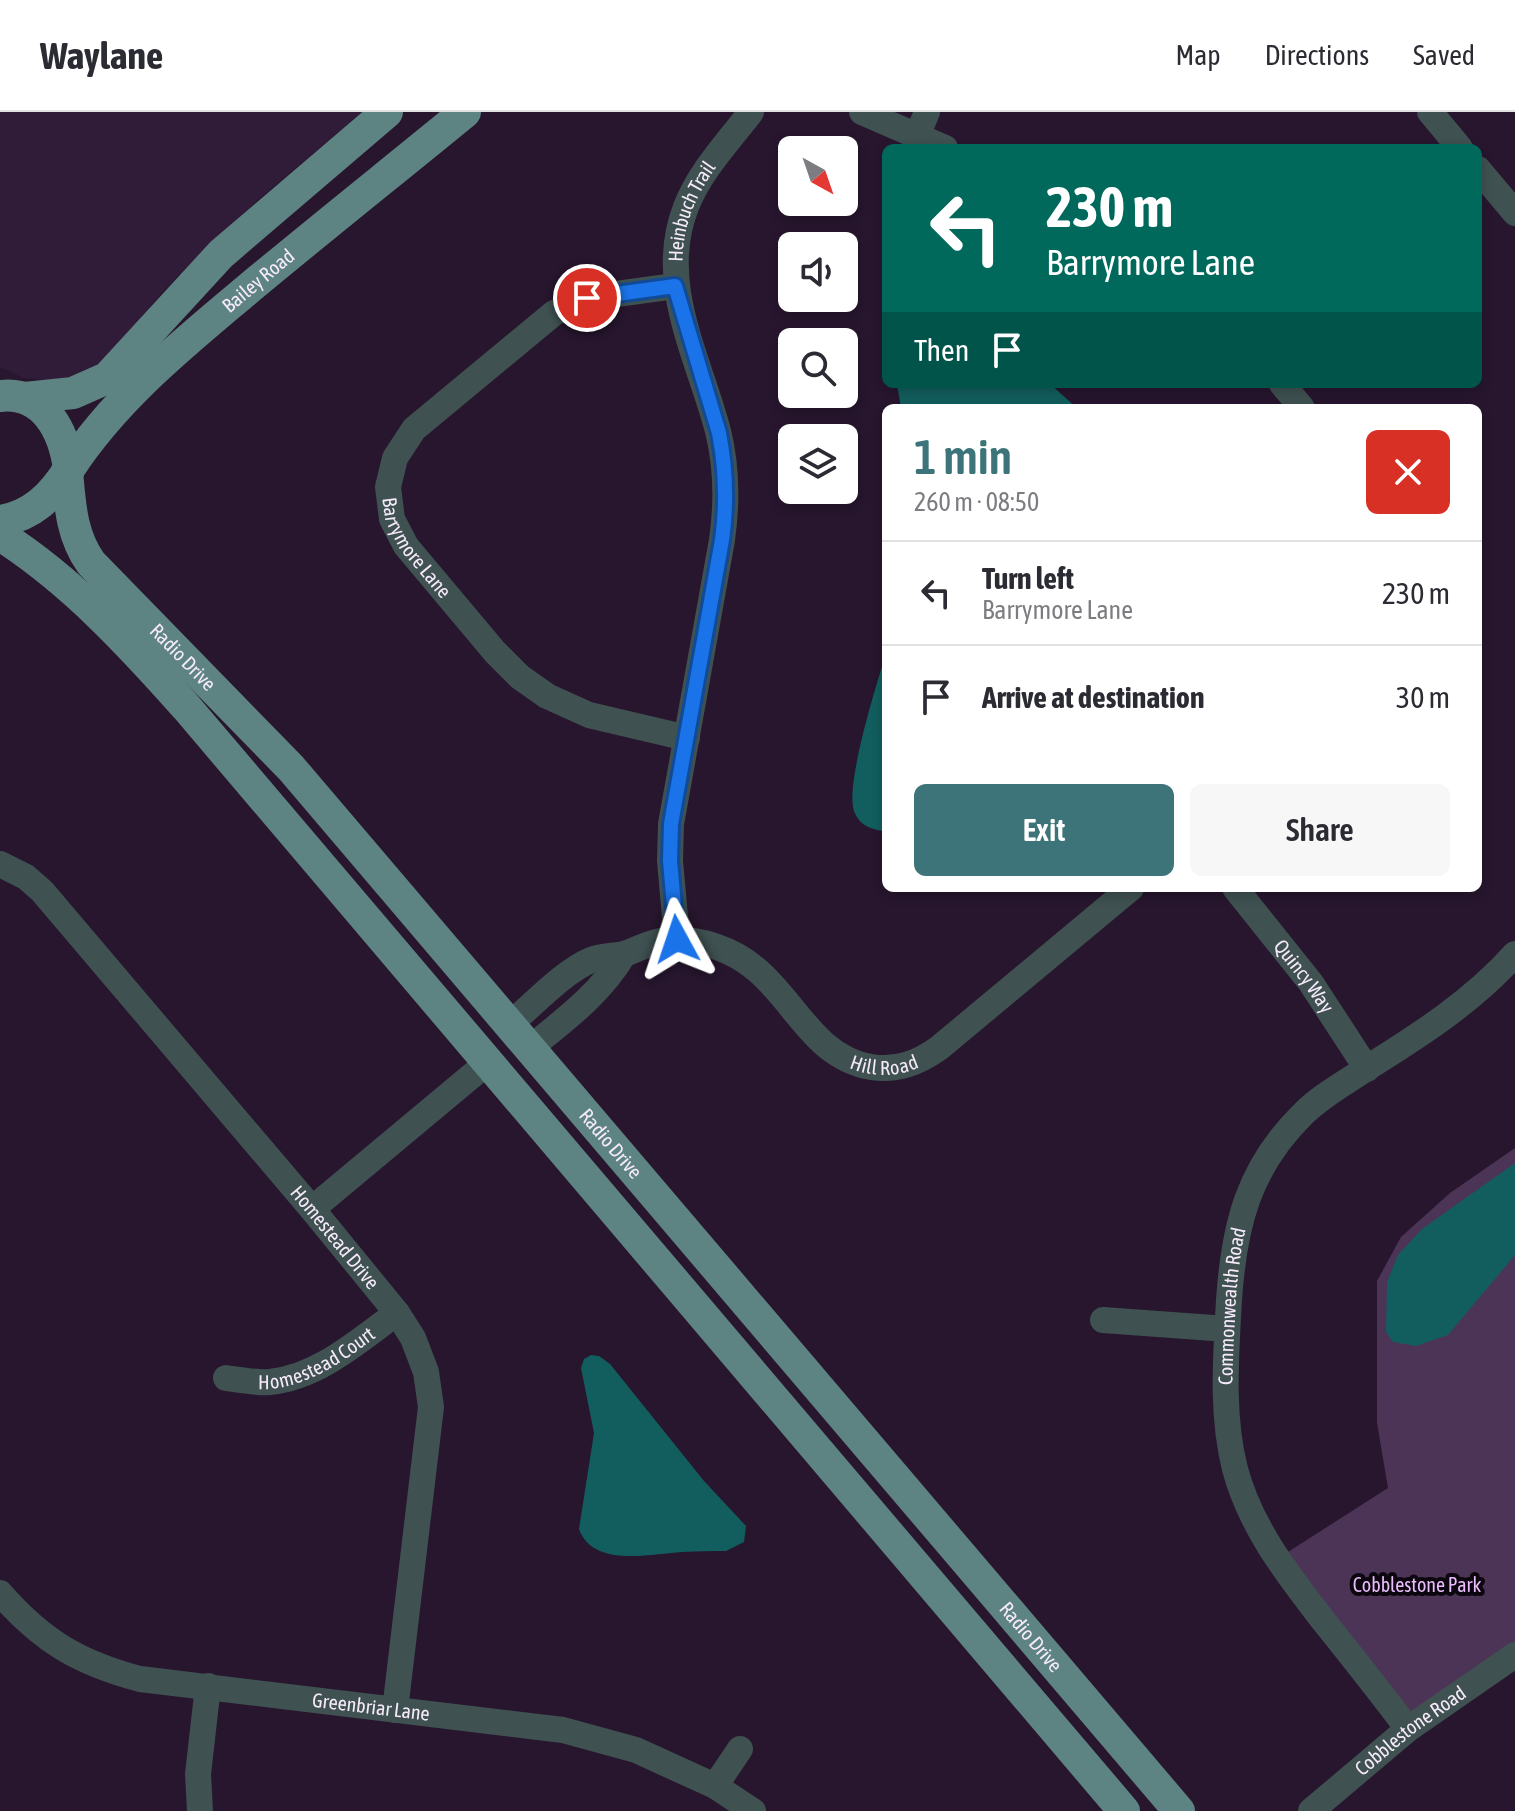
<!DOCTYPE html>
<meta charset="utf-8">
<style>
:root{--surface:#fff;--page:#f7f7f7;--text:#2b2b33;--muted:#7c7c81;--line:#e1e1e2;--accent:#3d7479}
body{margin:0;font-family:"Asap Condensed",sans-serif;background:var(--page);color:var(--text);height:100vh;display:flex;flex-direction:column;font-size:30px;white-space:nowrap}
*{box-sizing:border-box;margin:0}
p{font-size:26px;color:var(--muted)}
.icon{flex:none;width:44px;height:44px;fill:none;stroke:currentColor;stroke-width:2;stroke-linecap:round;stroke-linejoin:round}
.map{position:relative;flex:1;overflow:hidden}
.details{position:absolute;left:882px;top:292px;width:600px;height:488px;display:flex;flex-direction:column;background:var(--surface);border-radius:12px;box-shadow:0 4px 12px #0003}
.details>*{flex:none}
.banner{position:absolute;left:882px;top:32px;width:600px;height:244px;border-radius:12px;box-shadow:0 4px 12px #0003;background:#00695c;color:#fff;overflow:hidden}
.needle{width:52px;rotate:140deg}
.tools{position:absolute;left:778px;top:24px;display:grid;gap:16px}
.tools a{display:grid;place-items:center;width:80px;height:80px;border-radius:12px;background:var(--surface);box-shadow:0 4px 12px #0003;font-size:40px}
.pin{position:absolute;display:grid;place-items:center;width:68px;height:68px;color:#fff;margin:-34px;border:4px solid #fff;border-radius:50%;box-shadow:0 2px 8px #0007}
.me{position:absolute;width:88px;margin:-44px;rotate:355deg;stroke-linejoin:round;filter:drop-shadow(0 0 6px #0008)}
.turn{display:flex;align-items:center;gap:28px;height:168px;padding:0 32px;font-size:36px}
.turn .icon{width:104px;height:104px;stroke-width:2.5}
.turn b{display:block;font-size:56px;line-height:68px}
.then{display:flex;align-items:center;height:76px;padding:0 32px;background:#0003;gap:16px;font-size:30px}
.round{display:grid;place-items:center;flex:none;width:84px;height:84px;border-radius:12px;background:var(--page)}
.summary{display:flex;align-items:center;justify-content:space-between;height:136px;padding:0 32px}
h1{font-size:48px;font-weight:600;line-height:60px;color:var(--accent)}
.button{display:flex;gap:16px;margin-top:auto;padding:16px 32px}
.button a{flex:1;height:92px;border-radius:12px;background:var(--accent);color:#fff;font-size:32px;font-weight:600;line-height:92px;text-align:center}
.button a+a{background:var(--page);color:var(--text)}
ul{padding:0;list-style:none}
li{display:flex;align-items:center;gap:24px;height:104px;padding:0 32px;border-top:2px solid var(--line)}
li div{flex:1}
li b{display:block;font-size:30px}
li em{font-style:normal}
header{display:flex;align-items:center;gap:48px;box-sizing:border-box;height:112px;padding:0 40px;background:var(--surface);border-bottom:2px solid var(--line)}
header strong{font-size:38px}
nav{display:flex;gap:44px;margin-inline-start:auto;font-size:28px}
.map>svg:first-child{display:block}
.built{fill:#301b39}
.green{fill:#4c3456}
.water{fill:#125e5e}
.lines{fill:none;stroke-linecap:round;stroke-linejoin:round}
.minor{stroke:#3f5151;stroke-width:26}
.major{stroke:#5e8383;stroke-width:32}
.route-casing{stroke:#114b97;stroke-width:20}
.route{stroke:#1a73e8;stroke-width:14}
.labels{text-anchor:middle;stroke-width:8;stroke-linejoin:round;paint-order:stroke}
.street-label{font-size:20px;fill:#f6eafa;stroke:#0c060f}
.park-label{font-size:20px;fill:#eabdfc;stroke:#0c060f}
</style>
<header>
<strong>Waylane</strong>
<nav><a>Map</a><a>Directions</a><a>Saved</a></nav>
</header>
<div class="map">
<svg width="1515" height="1699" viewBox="0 0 1515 1699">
<rect width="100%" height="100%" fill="#27162e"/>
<polygon class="built" points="0,0 362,0 259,87 207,135 161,181 110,245 88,262 55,269 23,266 0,255"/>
<polygon class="green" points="1515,1036 1515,1543 1408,1617 1277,1447 1388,1376 1377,1311 1377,1169 1401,1125 1450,1081"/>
<g class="water">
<polygon points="897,272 1050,272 1077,296 901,296"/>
<path d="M886,541V719H883C870,717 859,713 854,699C845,671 877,572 886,541Z"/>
<polygon points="1515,1051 1515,1143 1448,1223 1416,1234 1393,1230 1386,1220 1387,1170 1398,1143 1422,1117"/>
<path d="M591,1243L599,1244L610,1252L704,1369L746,1414L744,1430L726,1439C711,1439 697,1439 682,1440C650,1442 593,1456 579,1417L594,1321L581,1256L584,1247Z"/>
</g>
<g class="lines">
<g class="minor">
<polyline points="862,0 945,36"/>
<polyline points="1430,0 1460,36"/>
<polyline points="917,24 927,0"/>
<polyline points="1478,57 1515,101"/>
<path id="s1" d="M675,174L587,186L554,201L414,317L395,346L388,375L392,407L406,434L495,540L520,565L547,584L589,603L687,626"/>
<polyline points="1282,272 1302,296"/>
<path id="s2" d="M0,752L26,765L42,779L312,1097L397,1201L413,1226L426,1260L431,1295L395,1598"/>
<path id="s3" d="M1235,776L1311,871L1367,957"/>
<path id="s4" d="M677,827L670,749L671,712L722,428C727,392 727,355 718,319C699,246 656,171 686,95C700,59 728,30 751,0"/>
<path id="s5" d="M510,912C534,892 563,860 591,848C602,843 615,845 627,841C640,836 653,829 667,828C699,825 734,838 757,858C796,891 816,946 871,955C897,959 918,951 939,936L1131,776"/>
<path d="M530,936C566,907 601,881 624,842"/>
<polyline points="312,1097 487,951"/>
<polyline points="1103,1208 1227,1217"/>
<path id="s6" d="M226,1266C240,1268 256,1271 270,1270C319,1265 359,1228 397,1201"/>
<path id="s7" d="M0,1481C42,1529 79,1551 140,1567L563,1618L636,1638L715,1674L753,1699"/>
<path id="s8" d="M1408,1617C1381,1581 1354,1547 1326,1512C1289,1464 1251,1417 1235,1357C1221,1302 1226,1244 1229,1188C1234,1114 1248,1056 1303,1002C1322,983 1345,971 1367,956C1420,923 1473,889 1515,842"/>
<polyline points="715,1674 740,1637"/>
<polyline points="200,1699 198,1662 208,1574"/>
<path id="s9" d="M1311,1699L1408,1617L1515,1543"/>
</g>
<g class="major">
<path d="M0,284C44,279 64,319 69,357C52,384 32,404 0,409"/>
<polyline points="25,286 73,281 107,266 221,142 387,0"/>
<path id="s10" d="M69,357C116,285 183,232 248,177C320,117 393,59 465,0"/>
<path id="s11" d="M67,359C70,392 71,423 91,451L291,656L1179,1699"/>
<path d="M0,423C72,469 131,533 187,596L1124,1699"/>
</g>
</g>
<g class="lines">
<g class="route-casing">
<path id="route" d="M587,186L675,174L719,321C726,357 727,392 722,428L671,712L670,749L677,827"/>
</g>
<use href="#route" class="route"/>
</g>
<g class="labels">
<g class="street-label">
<text dy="7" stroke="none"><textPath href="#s4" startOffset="742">Heinbuch Trail</textPath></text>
<text dy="7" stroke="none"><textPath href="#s10" startOffset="268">Bailey Road</textPath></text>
<text dy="7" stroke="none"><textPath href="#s1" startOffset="440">Barrymore Lane</textPath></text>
<text dy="7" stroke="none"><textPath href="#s11" startOffset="228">Radio Drive</textPath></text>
<text dy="7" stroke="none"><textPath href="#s3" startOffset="112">Quincy Way</textPath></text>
<text dy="7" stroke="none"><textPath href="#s5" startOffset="446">Hill Road</textPath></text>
<text dy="7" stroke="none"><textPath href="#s11" startOffset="876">Radio Drive</textPath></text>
<text dy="7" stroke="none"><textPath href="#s2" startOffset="504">Homestead Drive</textPath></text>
<text dy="7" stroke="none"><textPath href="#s8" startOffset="478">Commonwealth Road</textPath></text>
<text dy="7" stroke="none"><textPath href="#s6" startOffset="96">Homestead Court</textPath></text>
<text dy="7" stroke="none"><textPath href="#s11" startOffset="1524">Radio Drive</textPath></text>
<text dy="7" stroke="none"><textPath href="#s7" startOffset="400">Greenbriar Lane</textPath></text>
<text dy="7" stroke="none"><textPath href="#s9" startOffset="128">Cobblestone Road</textPath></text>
</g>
<g class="park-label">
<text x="1417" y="1480">Cobblestone Park</text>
</g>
</g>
</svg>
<div class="tools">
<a><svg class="needle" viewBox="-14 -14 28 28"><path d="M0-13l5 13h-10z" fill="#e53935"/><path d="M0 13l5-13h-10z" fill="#7c7c81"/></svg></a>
<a><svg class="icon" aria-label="sound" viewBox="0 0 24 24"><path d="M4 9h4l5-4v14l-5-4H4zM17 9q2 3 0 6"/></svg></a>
<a><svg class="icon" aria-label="search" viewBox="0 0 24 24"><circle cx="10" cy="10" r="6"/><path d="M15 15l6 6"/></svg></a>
<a><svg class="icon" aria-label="layers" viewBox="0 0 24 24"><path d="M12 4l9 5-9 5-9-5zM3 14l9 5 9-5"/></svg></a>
</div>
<div class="pin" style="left:587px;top:186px;background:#d93025"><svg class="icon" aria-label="arrive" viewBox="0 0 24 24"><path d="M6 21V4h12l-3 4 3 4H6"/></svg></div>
<svg class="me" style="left:677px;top:827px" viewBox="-20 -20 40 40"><path d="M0-17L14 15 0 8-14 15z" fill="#1a73e8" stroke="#fff" stroke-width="4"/></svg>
<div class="banner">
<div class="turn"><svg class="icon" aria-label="left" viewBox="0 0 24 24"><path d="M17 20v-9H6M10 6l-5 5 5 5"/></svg><div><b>230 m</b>Barrymore Lane</div></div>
<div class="then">Then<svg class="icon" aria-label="arrive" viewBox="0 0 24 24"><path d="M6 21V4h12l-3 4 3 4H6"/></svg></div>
</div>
<section class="details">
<div class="summary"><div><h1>1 min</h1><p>260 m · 08:50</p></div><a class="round" style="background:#d93025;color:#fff"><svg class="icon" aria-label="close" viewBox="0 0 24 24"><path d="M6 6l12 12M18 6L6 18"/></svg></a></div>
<ul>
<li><svg class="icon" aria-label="left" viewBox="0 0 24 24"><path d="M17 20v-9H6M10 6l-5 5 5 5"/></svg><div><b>Turn left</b><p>Barrymore Lane</p></div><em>230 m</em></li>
<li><svg class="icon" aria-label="arrive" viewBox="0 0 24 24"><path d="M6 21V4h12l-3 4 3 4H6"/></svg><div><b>Arrive at destination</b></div><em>30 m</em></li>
</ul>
<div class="button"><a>Exit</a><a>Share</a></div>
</section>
</div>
